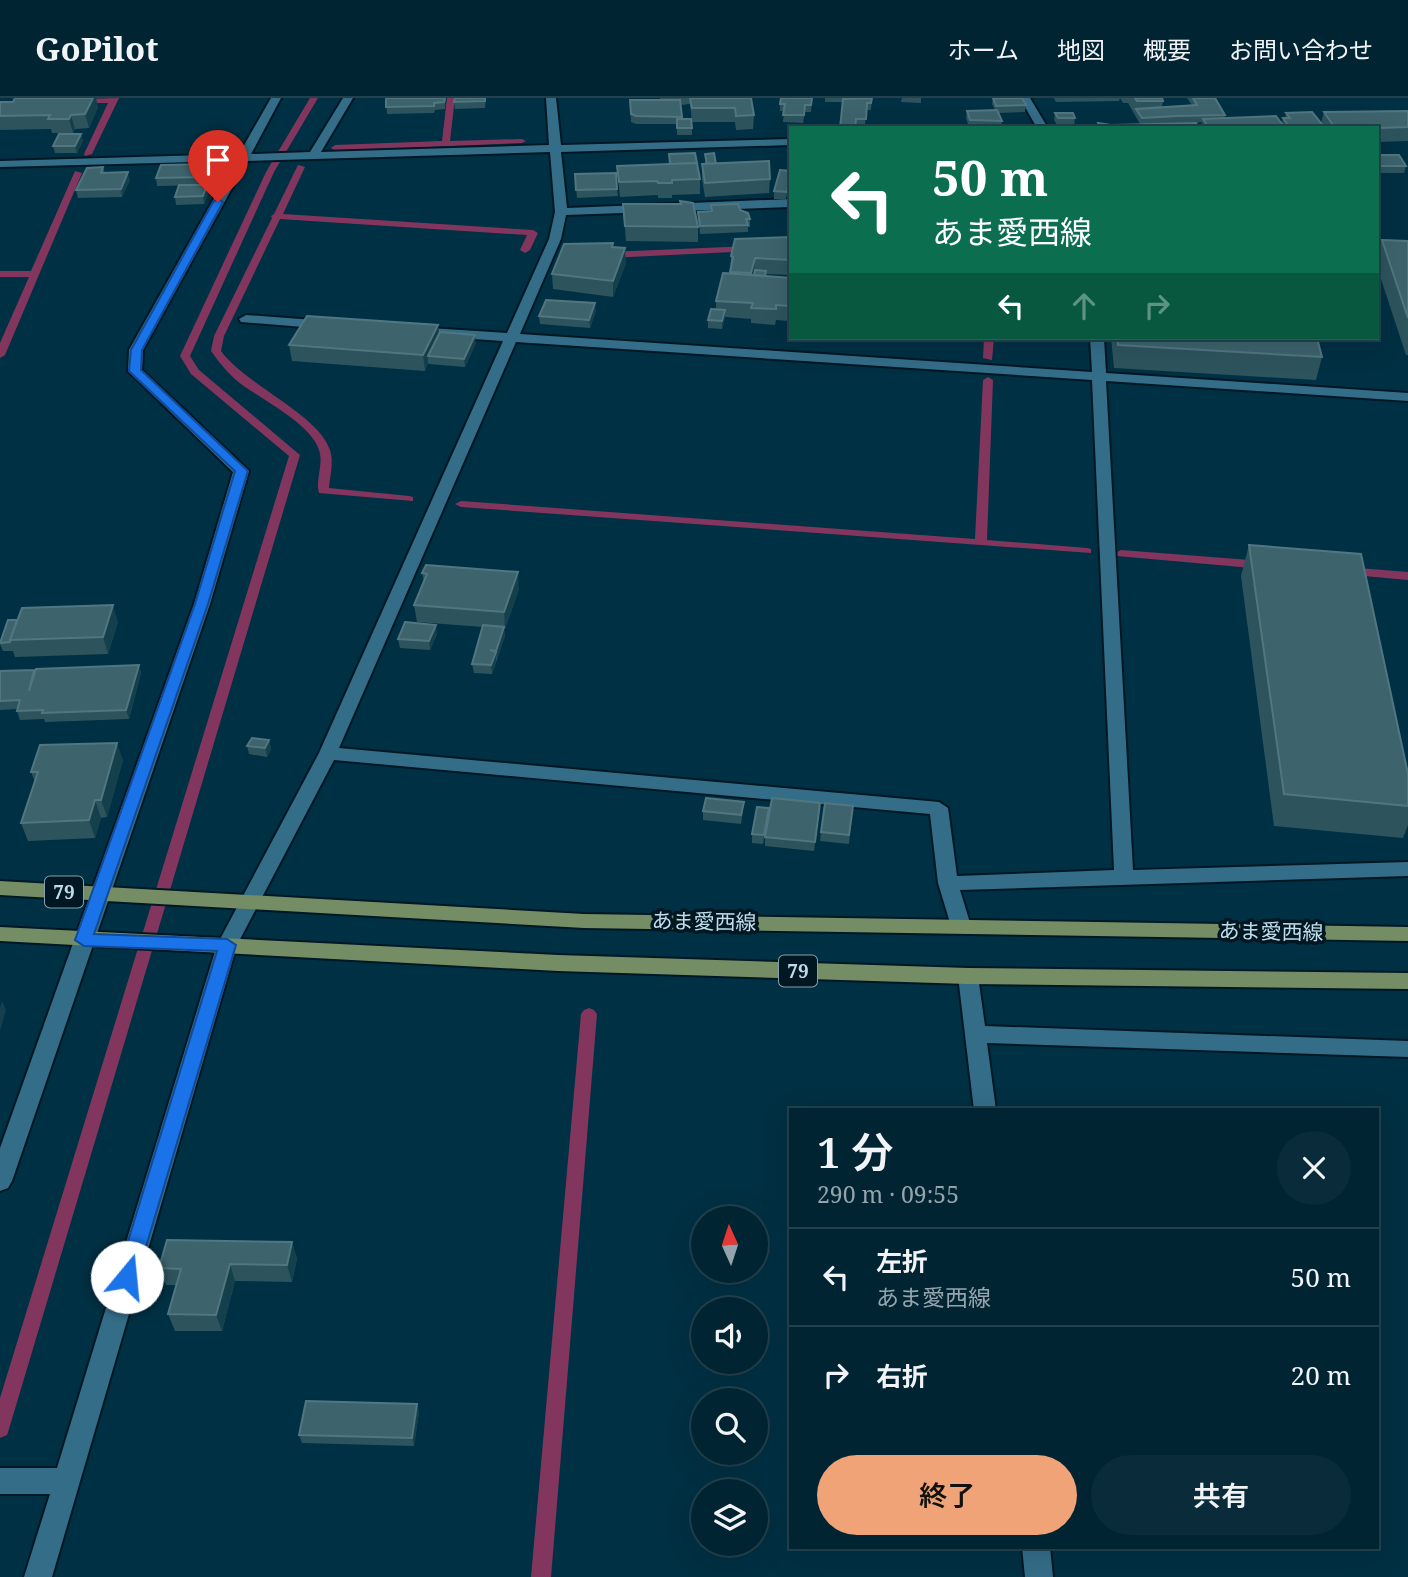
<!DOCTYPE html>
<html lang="ja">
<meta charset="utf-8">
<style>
:root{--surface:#002432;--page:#0a2c3a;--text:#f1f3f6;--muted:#95a4ac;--line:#22414d;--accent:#efa377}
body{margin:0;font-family:"Noto Serif","Noto Sans JP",serif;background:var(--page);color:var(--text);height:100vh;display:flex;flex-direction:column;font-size:26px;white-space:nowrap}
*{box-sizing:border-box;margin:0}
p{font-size:23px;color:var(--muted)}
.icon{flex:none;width:38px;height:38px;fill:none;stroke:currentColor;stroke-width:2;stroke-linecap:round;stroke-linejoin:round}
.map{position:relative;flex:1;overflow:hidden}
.drawer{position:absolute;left:789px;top:1010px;width:590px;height:441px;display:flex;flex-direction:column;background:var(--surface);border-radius:0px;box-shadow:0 7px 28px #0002,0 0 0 2px var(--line)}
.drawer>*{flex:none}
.top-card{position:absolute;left:789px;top:28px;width:590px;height:214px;border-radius:0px;box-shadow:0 7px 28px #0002,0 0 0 2px var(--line);background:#0b6e4f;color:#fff;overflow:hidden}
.needle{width:46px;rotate:357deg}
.controls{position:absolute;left:691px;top:1108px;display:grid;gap:14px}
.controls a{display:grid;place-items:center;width:77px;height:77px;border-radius:50%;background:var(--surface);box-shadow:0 7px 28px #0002,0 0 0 2px var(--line);font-size:35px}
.pin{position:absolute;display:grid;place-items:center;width:60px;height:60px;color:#fff;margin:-72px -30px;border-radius:50% 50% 50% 0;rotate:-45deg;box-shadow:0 0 7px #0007}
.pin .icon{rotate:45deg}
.me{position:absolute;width:77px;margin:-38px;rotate:17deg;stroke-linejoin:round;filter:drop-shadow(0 0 5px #0008)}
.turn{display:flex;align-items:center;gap:24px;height:147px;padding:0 28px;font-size:32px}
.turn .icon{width:91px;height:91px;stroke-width:2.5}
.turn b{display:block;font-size:49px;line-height:60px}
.lanes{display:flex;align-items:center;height:66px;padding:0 28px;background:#0003;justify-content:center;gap:35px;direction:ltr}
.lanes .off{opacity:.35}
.round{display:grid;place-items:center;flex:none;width:74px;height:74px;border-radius:37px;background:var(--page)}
.headline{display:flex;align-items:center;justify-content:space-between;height:119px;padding:0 28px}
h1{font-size:42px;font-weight:600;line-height:52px}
.primary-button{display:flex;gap:14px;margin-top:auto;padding:14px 28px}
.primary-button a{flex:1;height:80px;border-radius:42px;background:var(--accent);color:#111;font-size:28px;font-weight:600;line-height:80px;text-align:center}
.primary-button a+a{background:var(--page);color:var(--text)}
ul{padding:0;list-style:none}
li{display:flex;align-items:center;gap:21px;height:98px;padding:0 28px;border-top:2px solid var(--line)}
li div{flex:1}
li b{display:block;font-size:26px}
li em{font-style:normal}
header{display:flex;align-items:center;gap:42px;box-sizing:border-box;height:98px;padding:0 35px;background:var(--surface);border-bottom:2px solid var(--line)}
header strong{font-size:33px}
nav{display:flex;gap:38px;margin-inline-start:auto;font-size:24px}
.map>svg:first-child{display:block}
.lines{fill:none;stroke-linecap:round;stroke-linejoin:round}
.stream{fill:#83365d;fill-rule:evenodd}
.minor-casing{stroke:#001724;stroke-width:4}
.primary-casing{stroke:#001724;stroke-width:4}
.minor{fill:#346d88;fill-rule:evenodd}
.primary{fill:#748d65;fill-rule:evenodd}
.wall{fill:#2d545d}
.shaded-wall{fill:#14404c}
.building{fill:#3d636c;stroke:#517680;stroke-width:2}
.route{fill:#1a73e8;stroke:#114b97;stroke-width:2}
.labels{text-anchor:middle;stroke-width:7;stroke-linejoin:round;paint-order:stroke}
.shield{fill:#011721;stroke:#86a1ae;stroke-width:2}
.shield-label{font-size:19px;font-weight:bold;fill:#bfdcea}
.street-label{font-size:21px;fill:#bfdcea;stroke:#011721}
</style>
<header>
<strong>GoPilot</strong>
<nav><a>ホーム</a><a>地図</a><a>概要</a><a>お問い合わせ</a></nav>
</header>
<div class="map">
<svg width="1408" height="1479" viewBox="0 0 1408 1479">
<rect width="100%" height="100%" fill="#003043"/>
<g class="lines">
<g class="stream">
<polygon points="119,0 92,56 85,58 84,56 108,5 80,5 76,3 80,1"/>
<polygon points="310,0 318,0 274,74 190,258 199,272 300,357 9,1331 7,1337 0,1340 0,1300 289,358 191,276 180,258 266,74"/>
<polygon points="447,0 455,0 450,43 522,41 526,43 522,45 335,53 331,50 335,47 442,43"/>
<path d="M298,67L305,69L283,116L533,132L538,135L530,152L525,155L520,152L527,137L280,121L224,238L221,253C247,288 318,316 330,352C334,364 330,378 329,390L409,398L413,399V403L319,395C315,382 324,366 319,352C310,324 259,301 236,282C226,273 219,264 211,253L214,238L272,120L271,118L274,116Z"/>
<polygon points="75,73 82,75 5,257 0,260 0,245 29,179 0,179 0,173 31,173"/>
<polygon points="750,148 755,151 753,153 609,160 604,157 609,154"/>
<polygon points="984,240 994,240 992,262 983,260"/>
<polygon points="988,279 993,282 987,442 1087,450 1091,451 1091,455 461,409 455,406 461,403 975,441 983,282"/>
<polygon points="1121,452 1263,463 1269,467 1263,471 1117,458 1117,454"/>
<polygon points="1346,469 1408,474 1408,482 1342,476 1342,470"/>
<polygon points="589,910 594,912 597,916 551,1479 531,1479 581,916 584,912"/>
</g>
<g class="minor-casing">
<g id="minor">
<path d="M271,0H281L251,56L310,54L343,0H353L321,54L549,47L546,0H556L561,47L791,41V47L561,54L567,110L791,101V109L566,117L561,141L520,236L1092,274L1090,240H1104L1106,275L1408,295V303L1106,283L1133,772L1408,764V778L960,792L971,828L968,833H954L951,828L938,785L930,716L334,662L237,847L52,1479H24L50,1396H0V1370H57L217,847L319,655L503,243L414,237L407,233L414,229L507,235L549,141L555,114L550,54L247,63L143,252L142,272L249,373L210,506L12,1083L8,1090L0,1093V1050L194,506L233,374L128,273L129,252L235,63L0,69V63L239,56ZM516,244L1092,282L1114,772L957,778L948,710L939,704L339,650Z"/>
<polygon points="1020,0 1030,0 1048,30 1037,30"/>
<polygon points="246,217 328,223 335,227 328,231 241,224 239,221"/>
<polygon points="968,870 975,872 978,878 985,928 1408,943 1408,959 987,945 996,1012 974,1012 958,878 961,872"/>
<polygon points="1022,1449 1050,1449 1053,1479 1025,1479"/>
</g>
</g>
<g class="primary-casing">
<g id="primary">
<polygon points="0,783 584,816 1408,829 1408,843 584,830 0,797"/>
<polygon points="0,829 558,857 968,870 1408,875 1408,891 968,886 558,873 0,843"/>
</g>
</g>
<use href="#minor" class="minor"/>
<use href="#primary" class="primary"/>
</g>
<g class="wall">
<polygon points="386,0 446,0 445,11 435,12 434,15 387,16"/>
<polygon points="486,0 485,10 455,11 454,4"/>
<polygon points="660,0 751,0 754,17 753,31 736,32 735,24 692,24 690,6 681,7 682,21 692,30 692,37 677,37 677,26 636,26 631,24 630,2 660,2"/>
<polygon points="812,0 811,14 805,14 803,25 783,24 784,13 780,13 780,6"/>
<rect x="825" y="0" width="17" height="4"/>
<polygon points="872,0 871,12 866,12 865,28 855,28 840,30"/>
<polygon points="902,0 921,0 921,5 901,4"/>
<polygon points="993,0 1026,7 1025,14 998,15 1002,23 1001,30 969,29 966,20 967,13 995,12 992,6"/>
<polygon points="1054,0 1120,0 1119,3 1056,4"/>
<polygon points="1120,0 1162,0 1163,3 1162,9 1192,7 1187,0 1215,0 1225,17 1225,20 1282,25 1283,20 1285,20 1286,15 1321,25 1324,14 1408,13 1408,43 1377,44 1377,30 1201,30 1202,24 1196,25 1199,30 1097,30 1098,25 1111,27 1140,26 1128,5 1123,5"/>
<polygon points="0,4 98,9 89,30 75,31 73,35 52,35 51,31 0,32"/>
<polygon points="1055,15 1075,20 1074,27 1057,27 1054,22"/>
<polygon points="81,36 83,43 77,55 55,55 53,48"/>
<polygon points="669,56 700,81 700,96 672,97 672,100 658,100 658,97 620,99 617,68 669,66"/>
<polygon points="705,56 716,66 770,81 769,95 705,99 702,81 702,66 705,66"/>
<polygon points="1377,57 1406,68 1404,75 1377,75"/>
<polygon points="103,69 105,75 130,82 122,99 78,100 76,92"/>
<polygon points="208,74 204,87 157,88 156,80"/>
<polygon points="575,76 617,91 618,98 577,100"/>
<polygon points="790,80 786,101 774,101 774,93"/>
<polygon points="207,87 209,94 204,106 176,107 175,99"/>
<polygon points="680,103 698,129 698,144 626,143 623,106 680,106"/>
<polygon points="711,107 740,112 750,121 750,129 748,129 748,134 700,136 698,114 711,113"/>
<polygon points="791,139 790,177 766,176 766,178 791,180 791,217 789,223 776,222 775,227 751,225 751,221 725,219 722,231 708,230 708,222 716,211 716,203 730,176 731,158"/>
<polygon points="1382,142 1408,143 1408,257 1406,257 1377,169 1377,158"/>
<polygon points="613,145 613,149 626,165 613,199 553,191 552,176"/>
<polygon points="596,213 590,230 540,226 539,218"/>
<polygon points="439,236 476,245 465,269 429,266 428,265 425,273 292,263 289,247"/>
<polygon points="1111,240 1317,240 1322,259 1316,282 1114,270"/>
<polygon points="1249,447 1408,676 1408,727 1403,740 1274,728 1241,478"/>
<polygon points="422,475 519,491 505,531 504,531 505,538 492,576 474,575 472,566 483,529 417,524 414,507 424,484"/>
<polygon points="118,524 108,556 15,559 13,553 3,553 0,546 0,544"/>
<polygon points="437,536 430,552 400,550 398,541"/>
<polygon points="139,567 141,575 129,621 45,624 44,621 20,622 17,613 17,611 0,612 0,573 35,575"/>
<polygon points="269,642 271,651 267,659 249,656 247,648"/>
<polygon points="123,662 107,719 101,720 95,740 28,743 21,725 35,684 31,674"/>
<polygon points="820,705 814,753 765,748 765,739"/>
<polygon points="853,708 849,746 820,743 821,734"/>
<polygon points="769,710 769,719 763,746 752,745 752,736"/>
<polygon points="703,713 743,713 741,726 703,722"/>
<polygon points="292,1144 297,1161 292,1184 235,1183 222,1233 175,1233 168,1216 177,1187 166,1187 159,1170"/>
<polygon points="417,1306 419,1314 414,1348 302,1345 299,1337"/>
</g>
<g class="shaded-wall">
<polygon points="93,0 96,0 98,9 89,30 85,16"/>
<polygon points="71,17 75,31 73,35 69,21"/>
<polygon points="81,36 83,43 77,55 75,48"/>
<polygon points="207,66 208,74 204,87 203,79"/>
<polygon points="128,74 130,82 122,99 121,91"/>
<polygon points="207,87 209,94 204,106 203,98"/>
<polygon points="625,150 626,165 613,199 613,183"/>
<polygon points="755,160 754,175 751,190 751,175"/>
<polygon points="595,205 596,213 590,230 589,222"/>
<polygon points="725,212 725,220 722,231 722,223"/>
<polygon points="438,227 440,242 428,258 428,265 425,273 423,257"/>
<polygon points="475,237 476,245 465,269 464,261"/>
<polygon points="518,474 519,491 505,531 504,514"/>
<polygon points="113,507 118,524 108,556 103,539"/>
<polygon points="436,527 437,536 430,552 429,543"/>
<polygon points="504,529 505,538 497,562 496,553"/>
<polygon points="496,554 496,563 492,576 491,567"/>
<polygon points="139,567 141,575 129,621 126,612"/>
<polygon points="269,642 271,651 267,659 265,650"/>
<polygon points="117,645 123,662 107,719 101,702"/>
<polygon points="95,702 101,720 95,740 89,722"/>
<polygon points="769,710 769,719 763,746 764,737"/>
<polygon points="2,903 6,912 0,933 0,910"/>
<polygon points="292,1144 297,1161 292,1184 287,1167"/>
<polygon points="230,1166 235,1183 222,1233 216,1217"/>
<polygon points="417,1306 419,1314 414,1348 412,1340"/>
</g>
<g class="building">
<polygon points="15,0 93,0 85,16 71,17 69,21 48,21 50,17 0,18 0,4 13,4"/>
<polygon points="386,0 445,0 444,4 434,5 434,8 386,9"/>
<polygon points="455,0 485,0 485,3 454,4"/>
<polygon points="690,0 751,0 754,17 736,18 735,10 692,10"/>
<polygon points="781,0 812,0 811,7 805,7 804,17 783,17 785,6 780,6"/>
<polygon points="872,0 871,5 867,5 866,21 856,21 855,30 840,30 843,1"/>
<polygon points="993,0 1022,0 1026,7 996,8"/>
<polygon points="1135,0 1162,0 1163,3 1137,3"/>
<polygon points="1193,0 1215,0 1225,17 1177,18 1142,20 1136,11 1197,7"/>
<polygon points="630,2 680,2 682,19 636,18 631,16"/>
<polygon points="997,12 1002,23 970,22 967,13"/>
<polygon points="1408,13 1408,29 1377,30 1335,30 1324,14"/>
<polygon points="1312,14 1325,30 1290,30 1283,20 1290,20 1286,15"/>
<polygon points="1055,15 1073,15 1075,20 1058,20"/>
<polygon points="1276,18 1285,30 1209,30 1203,21"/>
<polygon points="677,21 691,21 692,30 677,30"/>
<polygon points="1098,25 1111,27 1196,25 1199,30 1099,30"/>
<polygon points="59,36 81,36 75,48 53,48"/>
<polygon points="695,55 697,65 670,66 669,56"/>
<polygon points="714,55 716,66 707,66 705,56"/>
<polygon points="1377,57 1399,57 1406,68 1377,68"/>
<polygon points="769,63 770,81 705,85 702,66"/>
<polygon points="697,65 700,81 672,82 672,85 658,85 657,83 619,84 617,68"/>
<polygon points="207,66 203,79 156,80 161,67"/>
<polygon points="103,69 101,75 128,74 121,91 76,92 87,70"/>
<polygon points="780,72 791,73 787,94 774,93"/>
<polygon points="616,75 617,91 576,92 575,76"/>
<polygon points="179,87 207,87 203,98 175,99"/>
<polygon points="680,103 693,105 698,129 625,128 623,106 681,106"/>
<polygon points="738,106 740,112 748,115 750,121 746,121 748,127 700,128 698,114 712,113 711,107"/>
<polygon points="791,139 791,162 755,160 751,175 730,174 733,159 731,158 735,141"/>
<polygon points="1382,142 1408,143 1408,220"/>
<polygon points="613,145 612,149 625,150 613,183 552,176 564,146"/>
<polygon points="755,172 766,173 765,178 754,177"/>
<polygon points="723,175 791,180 790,208 776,207 776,211 751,210 753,205 716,203"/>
<polygon points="546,202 595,205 589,222 539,218"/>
<polygon points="711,211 725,212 722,223 708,222"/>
<polygon points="307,218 438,227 423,257 289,247"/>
<polygon points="440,234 475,237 464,261 428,258"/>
<polygon points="1118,240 1317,240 1322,259 1118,247"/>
<polygon points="1249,447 1361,456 1408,676 1408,708 1284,696"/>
<polygon points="426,467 518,474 504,514 414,507 427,476 422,475"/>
<polygon points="113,507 103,539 10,542 22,510"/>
<polygon points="8,522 17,522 10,542 10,544 0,545"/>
<polygon points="405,524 436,527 429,543 398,541"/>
<polygon points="483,527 504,529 496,553 490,552 496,554 491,567 472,566"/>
<polygon points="139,567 126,612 42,615 43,612 17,613 20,602 0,603 0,573 34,572 29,593 36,571"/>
<polygon points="252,640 269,642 265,650 247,648"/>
<polygon points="117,645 101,702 95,702 89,722 21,725 38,674 31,674 40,647"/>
<polygon points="706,700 744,704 741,717 703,713"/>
<polygon points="772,700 820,705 815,744 765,739"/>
<polygon points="825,705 853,708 849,737 821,734"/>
<polygon points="757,709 769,710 764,737 752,736"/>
<polygon points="167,1142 292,1144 287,1167 230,1166 216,1217 168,1216 181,1171 159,1170"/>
<polygon points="306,1303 417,1306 412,1340 299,1337"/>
</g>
<polygon class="route" points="218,101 223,104 142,252 141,272 248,373 208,506 94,836 227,841 236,847 137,1179 134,1185 127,1188 120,1185 117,1179 217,853 84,848 75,842 195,506 235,373 129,273 131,252 213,104"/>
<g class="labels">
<g class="shield">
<rect x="45" y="778.5" width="38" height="31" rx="5"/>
<rect x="779" y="857.5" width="38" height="31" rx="5"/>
</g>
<g class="shield-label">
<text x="64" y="801">79</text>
<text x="798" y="880">79</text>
</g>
<g class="street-label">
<text transform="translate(704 824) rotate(1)" y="7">あま愛西線</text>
<text transform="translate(1271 834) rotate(1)" y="7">あま愛西線</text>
</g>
</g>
</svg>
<div class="controls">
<a><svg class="needle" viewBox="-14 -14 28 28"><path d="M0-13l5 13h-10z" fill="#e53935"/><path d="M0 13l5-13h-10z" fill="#95a4ac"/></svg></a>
<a><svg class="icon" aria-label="sound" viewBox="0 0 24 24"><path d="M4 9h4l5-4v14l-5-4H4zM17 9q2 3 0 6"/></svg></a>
<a><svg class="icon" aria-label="search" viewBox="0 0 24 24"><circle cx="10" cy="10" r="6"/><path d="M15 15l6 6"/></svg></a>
<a><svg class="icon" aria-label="layers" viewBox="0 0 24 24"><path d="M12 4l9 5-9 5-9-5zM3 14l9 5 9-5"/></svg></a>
</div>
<div class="pin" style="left:218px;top:104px;background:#d93025"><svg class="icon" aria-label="arrive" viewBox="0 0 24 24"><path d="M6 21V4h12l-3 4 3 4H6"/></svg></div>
<svg class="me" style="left:127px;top:1179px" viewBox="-20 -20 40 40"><circle r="19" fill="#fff"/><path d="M0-13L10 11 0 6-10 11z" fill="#1a73e8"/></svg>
<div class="top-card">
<div class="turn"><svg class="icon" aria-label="left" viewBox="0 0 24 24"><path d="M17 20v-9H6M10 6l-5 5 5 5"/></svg><div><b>50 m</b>あま愛西線</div></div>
<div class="lanes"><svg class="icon" aria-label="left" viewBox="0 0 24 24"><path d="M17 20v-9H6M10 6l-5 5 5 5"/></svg><svg class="icon off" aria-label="ahead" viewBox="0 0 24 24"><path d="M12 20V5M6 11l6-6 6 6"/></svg><svg class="icon off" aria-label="right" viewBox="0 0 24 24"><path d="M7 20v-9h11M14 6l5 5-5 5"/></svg></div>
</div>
<section class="drawer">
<div class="headline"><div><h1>1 分</h1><p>290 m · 09:55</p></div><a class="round"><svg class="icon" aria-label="close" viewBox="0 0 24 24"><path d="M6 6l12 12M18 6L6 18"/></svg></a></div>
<ul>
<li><svg class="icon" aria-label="left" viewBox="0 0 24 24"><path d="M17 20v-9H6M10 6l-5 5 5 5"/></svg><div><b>左折</b><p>あま愛西線</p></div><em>50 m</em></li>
<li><svg class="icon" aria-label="right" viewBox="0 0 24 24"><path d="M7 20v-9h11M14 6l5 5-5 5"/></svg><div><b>右折</b></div><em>20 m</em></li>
</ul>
<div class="primary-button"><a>終了</a><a>共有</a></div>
</section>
</div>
